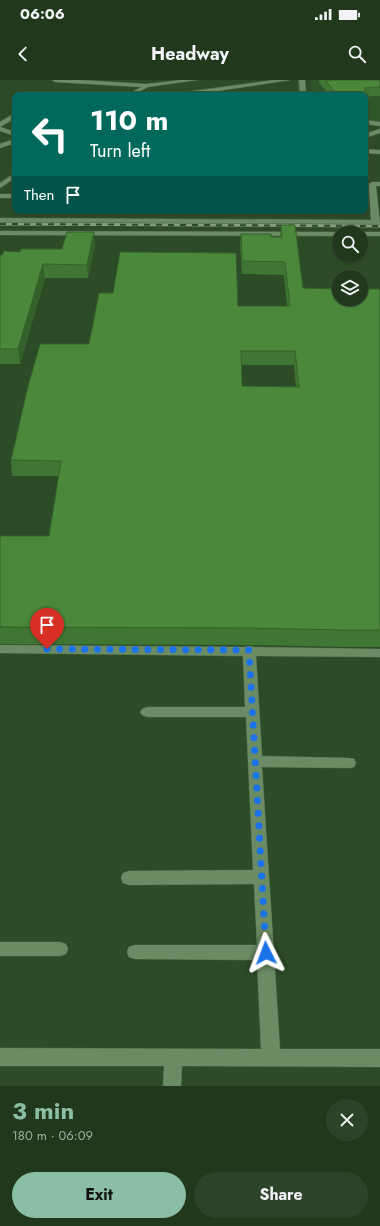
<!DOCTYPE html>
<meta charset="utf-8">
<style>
:root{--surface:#21381c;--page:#2d4329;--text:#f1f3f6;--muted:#a2aca3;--line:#3e523b;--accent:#8abfa5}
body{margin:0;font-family:Jost,sans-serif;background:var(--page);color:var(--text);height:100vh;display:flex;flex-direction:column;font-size:15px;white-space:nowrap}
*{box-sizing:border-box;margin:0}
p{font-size:13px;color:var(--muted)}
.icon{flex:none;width:22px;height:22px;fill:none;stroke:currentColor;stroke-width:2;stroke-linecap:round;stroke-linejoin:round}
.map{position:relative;height:1006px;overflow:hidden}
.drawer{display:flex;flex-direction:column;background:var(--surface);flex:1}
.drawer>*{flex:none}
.guide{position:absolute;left:12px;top:12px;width:356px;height:122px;border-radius:8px;box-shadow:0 1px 3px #0004,0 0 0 1px var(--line);background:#00695c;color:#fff;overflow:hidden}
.buttons{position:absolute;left:332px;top:146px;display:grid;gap:8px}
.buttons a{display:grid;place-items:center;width:36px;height:36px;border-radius:50%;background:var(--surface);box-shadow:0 1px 3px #0004,0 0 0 1px var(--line);font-size:20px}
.pin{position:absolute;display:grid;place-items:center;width:34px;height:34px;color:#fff;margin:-41px -17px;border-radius:50% 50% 50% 0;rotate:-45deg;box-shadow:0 0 4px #0007}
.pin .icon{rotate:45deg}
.me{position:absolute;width:44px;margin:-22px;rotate:357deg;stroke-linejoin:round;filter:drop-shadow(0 0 3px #0008)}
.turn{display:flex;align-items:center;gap:14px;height:84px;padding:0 12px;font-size:18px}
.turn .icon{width:52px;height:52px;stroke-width:2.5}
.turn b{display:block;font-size:28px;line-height:34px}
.then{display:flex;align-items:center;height:38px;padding:0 12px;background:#0003;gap:8px;font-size:15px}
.round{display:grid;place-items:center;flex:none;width:42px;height:42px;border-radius:21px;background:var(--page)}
.summary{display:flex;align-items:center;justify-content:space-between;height:68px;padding:0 12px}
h1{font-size:24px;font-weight:700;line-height:30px;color:var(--accent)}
.button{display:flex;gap:8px;margin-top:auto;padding:8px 12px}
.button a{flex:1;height:46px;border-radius:24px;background:var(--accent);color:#111;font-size:16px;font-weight:700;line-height:46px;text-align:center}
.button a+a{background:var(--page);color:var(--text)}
.status{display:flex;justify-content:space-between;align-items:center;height:28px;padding:0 20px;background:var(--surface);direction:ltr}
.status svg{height:11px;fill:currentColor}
header{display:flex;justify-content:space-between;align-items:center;height:52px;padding:0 12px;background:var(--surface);font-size:18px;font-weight:700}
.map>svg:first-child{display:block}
.built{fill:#32562b}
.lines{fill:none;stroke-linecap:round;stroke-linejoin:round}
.minor-casing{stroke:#4c6747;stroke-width:1}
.minor{fill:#6a8b63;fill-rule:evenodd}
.rail-casing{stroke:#859e80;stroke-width:3}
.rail{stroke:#2c4b26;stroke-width:2;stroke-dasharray:6;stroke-linecap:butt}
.wall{fill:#407634;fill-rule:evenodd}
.shaded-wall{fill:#34602a}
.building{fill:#4a893c;stroke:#34602a;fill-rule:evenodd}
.route{stroke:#1a73e8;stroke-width:7;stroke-dasharray:0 12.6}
</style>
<div class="status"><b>06:06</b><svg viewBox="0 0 49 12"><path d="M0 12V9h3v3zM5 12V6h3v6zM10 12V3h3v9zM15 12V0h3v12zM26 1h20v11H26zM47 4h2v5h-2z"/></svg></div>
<header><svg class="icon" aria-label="back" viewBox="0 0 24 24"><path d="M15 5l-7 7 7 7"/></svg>Headway<svg class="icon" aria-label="search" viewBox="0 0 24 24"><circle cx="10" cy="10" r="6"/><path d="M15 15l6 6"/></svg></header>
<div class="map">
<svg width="380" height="1006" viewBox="0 0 380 1006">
<rect width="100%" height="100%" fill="#2c4b26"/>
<polygon class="built" points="311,0 380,0 380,43 365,40 365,15 312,15"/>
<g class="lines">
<g class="minor-casing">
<g id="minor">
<polygon points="52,0 80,0 147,4 181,0 197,0 148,7 133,15 126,15 141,7 55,2"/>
<polygon points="275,0 290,0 191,15 176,15 179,13"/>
<polygon points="299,0 305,0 306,15 300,15"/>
<polygon points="15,33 15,38 0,47 0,42"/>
<polygon points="365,40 380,42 380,46 365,44"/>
<polygon points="0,47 15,52 15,56 0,51"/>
<polygon points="380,49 380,53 365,58 365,54"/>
<polygon points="15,59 15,63 0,68 0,64"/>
<polygon points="365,69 380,70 380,74 365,73"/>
<polygon points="15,93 15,98 0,108 0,103"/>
<polygon points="372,102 380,102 380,106 376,106 380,144 0,142 0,138 371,140 369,104"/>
<rect x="0" y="114" width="15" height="4"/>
<polygon points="0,151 339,152 342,153 339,153 339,156 0,155"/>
<polygon points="361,152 380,152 380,156 361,156 361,153 358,153"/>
<polygon points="0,565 244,567 249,566 254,567 380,569 380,577 256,576 262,676 349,678 354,679 356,683 354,687 349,688 262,687 280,969 380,969 380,987 182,986 181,1006 163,1006 164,986 0,986 0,968 261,969 257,880 135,879 129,877 127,872 129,867 135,865 257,865 254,804 129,805 123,803 121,798 123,793 129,791 253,790 246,637 147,637 142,635 140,632 142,629 147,627 245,627 243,576 0,573"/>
<polygon points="0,862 60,862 66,864 68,869 66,874 60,876 0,876"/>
</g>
</g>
<use href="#minor" class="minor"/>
<g class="rail-casing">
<polyline id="rail" points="0,144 380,146"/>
</g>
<use href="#rail" class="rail"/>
</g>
<g class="wall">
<polygon points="319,0 380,0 380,16 369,16 368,24 365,24 365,15 329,15 319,2"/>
<path d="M281,145L303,208L380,209V567H342L249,565L0,564V456H49L59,396H12L11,380L89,264L238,226H287L284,195L242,194L240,166L241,154L271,157H280ZM241,285H294L296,307L242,306Z"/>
<polygon points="95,165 88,198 45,198 20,284 0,284 0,175 20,172 62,169"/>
</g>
<g class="shaded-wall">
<polygon points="94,152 95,165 88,198 87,185"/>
<polygon points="43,184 45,198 20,284 18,269"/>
</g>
<g class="building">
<polygon points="325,0 380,0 380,7 364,8 367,11 364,11 369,15 337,15"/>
<path d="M281,145H295L303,208L339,209V219H361V209H380V550H344L250,548L0,547V456H49L61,381L11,380L28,306L40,264H89L99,213H113L120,172L236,173L238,226H290L285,182L242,181L241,154H271V157H282ZM241,271H295L299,307L242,306Z"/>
<polygon points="67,152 94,152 87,185 43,184 18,269 0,269 0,175 2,175 4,171 20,172 21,169 62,169"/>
</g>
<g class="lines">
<polyline class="route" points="47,569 249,570 266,873"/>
</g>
</svg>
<div class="buttons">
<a><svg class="icon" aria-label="search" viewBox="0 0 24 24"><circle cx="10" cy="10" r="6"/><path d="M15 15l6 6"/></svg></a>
<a><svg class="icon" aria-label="layers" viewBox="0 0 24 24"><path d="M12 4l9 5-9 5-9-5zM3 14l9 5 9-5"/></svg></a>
</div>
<div class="pin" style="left:47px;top:569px;background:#d93025"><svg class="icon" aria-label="arrive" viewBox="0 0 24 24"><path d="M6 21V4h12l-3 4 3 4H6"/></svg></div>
<svg class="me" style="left:266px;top:873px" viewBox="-20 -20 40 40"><path d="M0-17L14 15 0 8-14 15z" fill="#1a73e8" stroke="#fff" stroke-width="4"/></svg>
<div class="guide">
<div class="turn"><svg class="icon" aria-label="left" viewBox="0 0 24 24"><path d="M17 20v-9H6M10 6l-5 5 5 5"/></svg><div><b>110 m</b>Turn left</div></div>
<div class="then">Then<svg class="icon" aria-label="arrive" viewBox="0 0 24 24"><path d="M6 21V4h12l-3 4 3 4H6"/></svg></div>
</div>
</div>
<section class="drawer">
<div class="summary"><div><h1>3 min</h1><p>180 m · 06:09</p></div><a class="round"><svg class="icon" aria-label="close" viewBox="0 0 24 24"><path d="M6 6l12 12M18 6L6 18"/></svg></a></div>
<div class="button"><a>Exit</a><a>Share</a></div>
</section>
